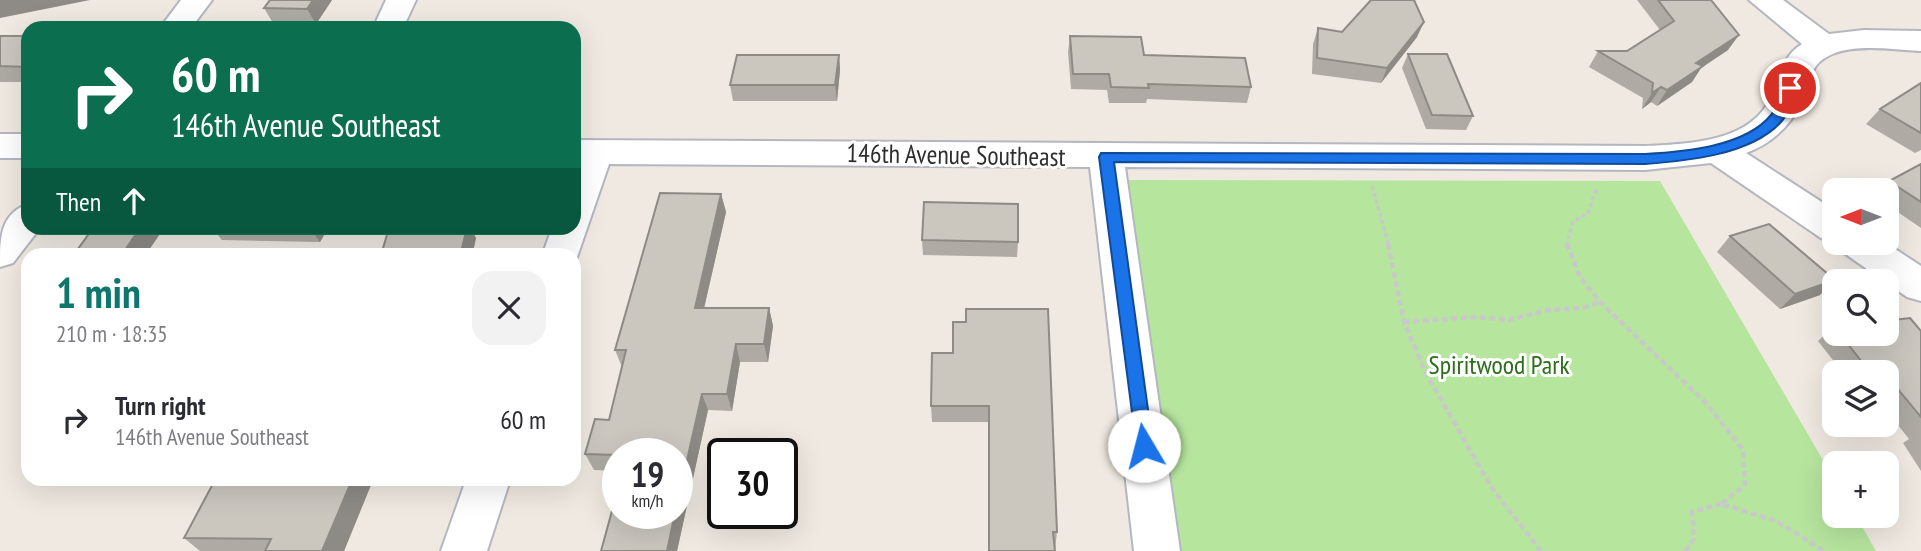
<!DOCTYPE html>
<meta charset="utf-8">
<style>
:root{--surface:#fff;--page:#f2f2f3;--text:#2b2b33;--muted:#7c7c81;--accent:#0f766e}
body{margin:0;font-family:"PT Sans Narrow",sans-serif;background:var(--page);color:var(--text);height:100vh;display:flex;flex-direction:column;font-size:26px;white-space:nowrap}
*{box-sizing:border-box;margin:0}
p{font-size:23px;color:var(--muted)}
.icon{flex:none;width:38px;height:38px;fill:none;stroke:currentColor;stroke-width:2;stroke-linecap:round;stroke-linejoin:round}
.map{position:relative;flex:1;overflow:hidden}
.side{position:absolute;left:21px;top:248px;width:560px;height:238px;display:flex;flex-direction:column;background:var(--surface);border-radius:21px;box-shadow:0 7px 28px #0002}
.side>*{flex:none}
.guide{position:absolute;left:21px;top:21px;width:560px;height:214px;border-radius:21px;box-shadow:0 7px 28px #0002;background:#0b6e4f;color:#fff;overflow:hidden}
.needle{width:46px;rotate:270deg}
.controls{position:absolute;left:1822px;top:178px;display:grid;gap:14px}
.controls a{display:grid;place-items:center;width:77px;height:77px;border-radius:14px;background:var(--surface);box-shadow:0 7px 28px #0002;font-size:35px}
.speed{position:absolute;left:602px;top:438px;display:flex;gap:14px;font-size:35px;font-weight:700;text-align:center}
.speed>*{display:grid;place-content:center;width:91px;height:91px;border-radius:50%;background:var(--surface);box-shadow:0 7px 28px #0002;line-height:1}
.speed small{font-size:18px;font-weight:400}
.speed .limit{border:4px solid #111;border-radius:10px;background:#fff;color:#111}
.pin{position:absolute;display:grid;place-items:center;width:60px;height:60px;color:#fff;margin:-30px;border:4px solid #fff;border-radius:50%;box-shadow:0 2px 7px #0007}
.me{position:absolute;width:77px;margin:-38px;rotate:352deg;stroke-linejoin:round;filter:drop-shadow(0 0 5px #0008)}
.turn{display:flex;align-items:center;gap:24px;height:147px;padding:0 35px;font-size:32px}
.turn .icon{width:91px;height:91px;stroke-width:2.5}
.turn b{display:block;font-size:49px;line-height:60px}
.then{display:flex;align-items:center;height:66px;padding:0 35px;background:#0003;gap:14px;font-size:26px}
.round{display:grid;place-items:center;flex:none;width:74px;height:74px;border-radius:21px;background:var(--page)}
.overview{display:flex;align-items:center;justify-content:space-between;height:119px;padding:0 35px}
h1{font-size:42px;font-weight:700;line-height:52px;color:var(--accent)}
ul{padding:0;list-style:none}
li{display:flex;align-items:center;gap:21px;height:105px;padding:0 35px}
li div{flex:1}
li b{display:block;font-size:26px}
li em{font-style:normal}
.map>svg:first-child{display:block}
.green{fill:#b6e59e}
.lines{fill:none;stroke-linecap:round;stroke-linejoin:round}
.street-casing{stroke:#b4b7c1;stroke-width:4}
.secondary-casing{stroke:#b4b7c1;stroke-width:4}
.path-far1{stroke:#c9c9c9;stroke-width:3.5;stroke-dasharray:4.5 2.5;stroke-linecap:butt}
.path{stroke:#c9c9c9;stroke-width:4.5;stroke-dasharray:6 3.5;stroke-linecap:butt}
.street{fill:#fff;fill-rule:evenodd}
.secondary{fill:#fff;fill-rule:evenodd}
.wall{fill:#afaba4}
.shaded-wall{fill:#8e8b86}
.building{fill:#cbc7bf;stroke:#8e8b86;stroke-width:2}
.route{fill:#1a73e8;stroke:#114b97;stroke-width:2}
.labels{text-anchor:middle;stroke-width:6;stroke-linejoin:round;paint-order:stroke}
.street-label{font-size:26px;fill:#2e2e2e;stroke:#fff}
.park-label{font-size:26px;fill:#2c6e1b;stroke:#fff}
</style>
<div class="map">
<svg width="1921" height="551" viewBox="0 0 1921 551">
<rect width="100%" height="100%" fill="#efe9e1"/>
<polygon class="green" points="1123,180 1660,181 1834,479 1834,516 1856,516 1876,551 1169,551"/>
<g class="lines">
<g class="street-casing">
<g id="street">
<polygon points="386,0 416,0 403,28 373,28"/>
<path d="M1749,0H1783L1829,34L1864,30L1921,31V51C1894,50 1861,44 1835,53C1806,64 1813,81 1801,104C1789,127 1771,144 1746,153L1834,210V242L1821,238L1711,163L1645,170L1125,167L1180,551H1134L1090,167L609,164L574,266V256H542L552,228H574V140L1645,146C1686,144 1749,143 1770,99C1780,78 1781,57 1802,44Z"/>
<rect x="0" y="134" width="28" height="24"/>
<polygon points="1838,243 1886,243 1921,266 1921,301 1907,297 1844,253"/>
<polygon points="466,480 510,480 487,551 441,551"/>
</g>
</g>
<g class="secondary-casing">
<g id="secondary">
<polygon points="181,0 212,0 191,28 160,28"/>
<path d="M28,204V228H40L13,263L0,267C0,238 0,214 28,204Z"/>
</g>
</g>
<g class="path-far1">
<polyline points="1372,186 1389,246"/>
<polyline points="1566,246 1573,222 1588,213 1597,187"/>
</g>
<g class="path">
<polyline points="1388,244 1404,322 1425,371 1491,487 1541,551"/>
<polyline points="1567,244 1580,277 1600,302 1705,402 1743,450 1745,485 1721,504 1776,521 1824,551"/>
<polyline points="1404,322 1477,317 1508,320 1548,310 1583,308 1600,302"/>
<polyline points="1685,551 1694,539 1692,512 1721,504"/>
</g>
<use href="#street" class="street"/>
<use href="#secondary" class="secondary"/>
</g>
<g class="wall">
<polygon points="270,0 332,0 316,24 273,23 264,8"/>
<polygon points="1637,0 1711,0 1728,50 1701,68 1692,82 1657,106 1651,102 1642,109 1643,98 1589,67 1598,51 1627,51 1660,30"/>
<polygon points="1318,28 1342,32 1417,37 1381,83 1312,74 1313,44"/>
<rect x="0" y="36" width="28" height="46"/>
<polygon points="1070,36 1144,55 1251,87 1247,103 1147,99 1146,103 1109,103 1107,90 1071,89 1068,52"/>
<polygon points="1408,54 1473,116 1466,130 1426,129 1402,68"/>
<polygon points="839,55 840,70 837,101 733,101 730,85"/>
<polygon points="1921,83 1921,150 1915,153 1866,124 1880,109"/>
<polygon points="1921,164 1921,228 1886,204 1886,191 1880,191 1889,181"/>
<polygon points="721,194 726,212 704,308 769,308 773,326 768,362 740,362 732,411 708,410 677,551 601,551 677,453 618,453 618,471 594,470 585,454 609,420 622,367 615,350"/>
<polygon points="212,228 328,228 320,242 222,240"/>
<polygon points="1730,236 1820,295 1780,309 1717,252"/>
<polygon points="476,238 472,256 381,256"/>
<polygon points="922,240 1018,242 1017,257 923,255"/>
<polygon points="953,322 1057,532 1055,551 988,551 988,422 932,422 931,406 953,353"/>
<polygon points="1834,326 1834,334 1886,334 1921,331 1921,471 1903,443 1909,439 1886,410 1886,373 1843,373 1818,341"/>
<polygon points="373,480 344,551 200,551 184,538"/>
</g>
<g class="shaded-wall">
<polygon points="0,0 90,0 0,18"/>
<polygon points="313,0 332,0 316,24 307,9"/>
<polygon points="1424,22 1417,37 1381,83 1387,68"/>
<polygon points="1739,35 1728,50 1701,68 1692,82 1657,106 1667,90 1696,63"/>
<polygon points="575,42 581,58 574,75 574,46"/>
<polygon points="839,55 840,70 837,101 835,85"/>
<polygon points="1661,87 1651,102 1642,109 1652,93"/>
<polygon points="721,194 726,212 700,326 695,308"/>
<polygon points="140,228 164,228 145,256 121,256"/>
<polygon points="310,228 328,228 320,242"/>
<polygon points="467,228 471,228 476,238 472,256 460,256"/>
<polygon points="1835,280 1820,295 1780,309 1795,294"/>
<polygon points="769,308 773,326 768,362 764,344"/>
<polygon points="736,344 740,362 732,411 727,394"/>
<polygon points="702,394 708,410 677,551 667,551 675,513 677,513 677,504"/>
<polygon points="352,480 373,480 344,551 322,551"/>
</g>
<g class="building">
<polygon points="270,0 313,0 307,9 264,8"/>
<polygon points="1371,0 1414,0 1424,22 1387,68 1317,58 1318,28 1342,32"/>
<polygon points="1658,0 1711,0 1739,35 1696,63 1703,66 1667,90 1661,87 1652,93 1653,83 1598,51 1627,51 1674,21"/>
<polygon points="0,36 28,36 28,67 0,66"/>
<polygon points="1070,36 1141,37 1144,55 1245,58 1251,87 1148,84 1149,88 1111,87 1109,74 1073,74"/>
<polygon points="1408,54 1447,54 1473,116 1432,115"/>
<polygon points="737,55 839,55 835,85 730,85"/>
<polygon points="1921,83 1921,133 1880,109"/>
<polygon points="1921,164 1921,202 1889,181"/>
<polygon points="660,193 721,194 695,308 769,308 764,344 736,344 727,394 702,394 677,504 677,453 618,453 618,455 585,454 595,419 609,420 626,350 615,350"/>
<polygon points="924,202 1018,204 1018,242 922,240"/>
<polygon points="1769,224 1835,280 1795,294 1730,236"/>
<polygon points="93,228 140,228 121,256 73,256"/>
<polygon points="389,228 467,228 460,256 428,256 430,251 381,255"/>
<polygon points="966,309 1048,309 1057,532 1053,532 1055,551 989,551 989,406 931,406 932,353 953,353 953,322 966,322"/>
<polygon points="1910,318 1921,331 1921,417 1886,375 1886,373 1885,373 1875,361 1862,362 1840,334 1886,334 1886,321"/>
<polygon points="215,480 352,480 322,551 265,551 271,539 184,538"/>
<polygon points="618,489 618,513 675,513 667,551 601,551"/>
</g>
<path class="route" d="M1790,84L1797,88C1793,100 1789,114 1780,123C1750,155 1686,161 1645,164L1114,162L1153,446L1150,451L1144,454L1137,451L1099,157L1101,153L1645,154C1683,152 1745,147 1771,115C1779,106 1780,87 1790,84Z"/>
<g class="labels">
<g class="street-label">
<text transform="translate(956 155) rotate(1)" y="9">146th Avenue Southeast</text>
</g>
<g class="park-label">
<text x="1499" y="374">Spiritwood Park</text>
</g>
</g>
</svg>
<div class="controls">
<a><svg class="needle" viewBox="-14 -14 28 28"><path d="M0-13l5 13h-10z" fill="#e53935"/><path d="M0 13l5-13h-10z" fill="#7c7c81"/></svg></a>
<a><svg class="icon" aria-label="search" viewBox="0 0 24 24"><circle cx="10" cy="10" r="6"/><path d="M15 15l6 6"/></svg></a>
<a><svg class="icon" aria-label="layers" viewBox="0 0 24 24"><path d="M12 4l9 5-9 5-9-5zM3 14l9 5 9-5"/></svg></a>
<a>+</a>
</div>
<div class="speed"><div>19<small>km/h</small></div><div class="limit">30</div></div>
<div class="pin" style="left:1790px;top:88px;background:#d93025"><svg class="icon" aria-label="arrive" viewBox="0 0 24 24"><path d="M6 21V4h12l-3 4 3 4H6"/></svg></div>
<svg class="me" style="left:1144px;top:446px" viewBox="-20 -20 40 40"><circle r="19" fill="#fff"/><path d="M0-13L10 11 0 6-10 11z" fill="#1a73e8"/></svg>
<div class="guide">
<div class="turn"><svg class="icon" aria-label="right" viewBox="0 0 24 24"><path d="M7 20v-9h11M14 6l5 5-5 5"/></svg><div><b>60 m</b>146th Avenue Southeast</div></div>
<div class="then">Then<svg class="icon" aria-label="ahead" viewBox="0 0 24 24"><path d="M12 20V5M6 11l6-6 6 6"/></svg></div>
</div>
<section class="side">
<div class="overview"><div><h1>1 min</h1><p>210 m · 18:35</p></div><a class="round"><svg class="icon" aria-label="close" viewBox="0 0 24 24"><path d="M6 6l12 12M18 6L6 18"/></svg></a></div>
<ul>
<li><svg class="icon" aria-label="right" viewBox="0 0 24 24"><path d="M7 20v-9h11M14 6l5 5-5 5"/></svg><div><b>Turn right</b><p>146th Avenue Southeast</p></div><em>60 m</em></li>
</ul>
</section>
</div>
